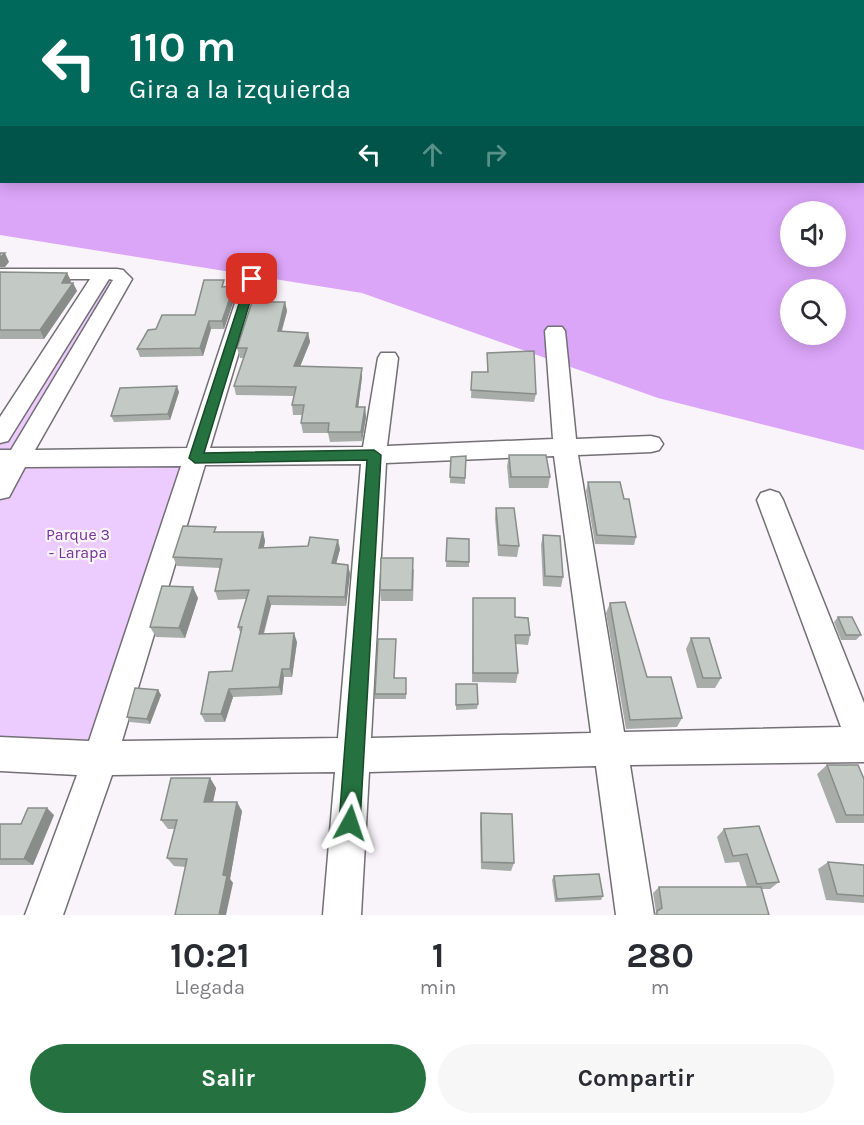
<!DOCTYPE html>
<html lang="es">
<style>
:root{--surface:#fff;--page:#f7f7f7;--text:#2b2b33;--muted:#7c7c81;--accent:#25713f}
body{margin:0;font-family:Karla,sans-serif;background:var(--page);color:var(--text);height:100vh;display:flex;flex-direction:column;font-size:22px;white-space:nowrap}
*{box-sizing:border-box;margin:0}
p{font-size:20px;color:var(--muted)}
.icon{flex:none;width:33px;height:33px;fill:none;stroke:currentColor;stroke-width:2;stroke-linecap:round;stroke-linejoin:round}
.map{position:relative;height:915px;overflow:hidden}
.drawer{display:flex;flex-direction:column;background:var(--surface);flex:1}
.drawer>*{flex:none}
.hud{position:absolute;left:0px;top:0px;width:864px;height:183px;box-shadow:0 3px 15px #0003;background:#00695c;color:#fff;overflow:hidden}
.tools{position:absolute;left:780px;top:201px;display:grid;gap:12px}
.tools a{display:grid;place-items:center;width:66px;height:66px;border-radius:50%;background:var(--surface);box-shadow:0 3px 15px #0003;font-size:30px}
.pin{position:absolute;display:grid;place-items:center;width:51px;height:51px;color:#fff;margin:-26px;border-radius:12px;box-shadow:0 3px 9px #0006}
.me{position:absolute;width:66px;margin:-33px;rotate:5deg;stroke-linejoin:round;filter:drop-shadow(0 0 4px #0008)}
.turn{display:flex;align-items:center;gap:21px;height:126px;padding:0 30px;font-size:27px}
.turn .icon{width:78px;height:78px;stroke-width:2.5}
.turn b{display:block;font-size:42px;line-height:51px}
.lanes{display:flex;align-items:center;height:57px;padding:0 30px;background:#0003;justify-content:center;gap:30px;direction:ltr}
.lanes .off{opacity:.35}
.eta{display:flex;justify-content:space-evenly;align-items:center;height:102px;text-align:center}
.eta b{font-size:36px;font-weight:700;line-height:42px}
.primary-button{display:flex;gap:12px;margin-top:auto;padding:12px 30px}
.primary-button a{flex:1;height:69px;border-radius:36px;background:var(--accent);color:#fff;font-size:24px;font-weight:700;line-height:69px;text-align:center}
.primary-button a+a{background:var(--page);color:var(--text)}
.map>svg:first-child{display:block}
.green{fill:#eccbfe}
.forest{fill:#dba5f8;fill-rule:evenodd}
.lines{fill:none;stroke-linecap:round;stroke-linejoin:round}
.stream{stroke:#d8a2f5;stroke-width:2}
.minor-casing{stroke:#736f75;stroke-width:3}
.minor{fill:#fff;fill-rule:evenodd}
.wall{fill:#a8ada9}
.shaded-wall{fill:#888d89}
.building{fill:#c3c9c4;stroke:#888d89;stroke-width:1.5}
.route{fill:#25713f;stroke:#184929;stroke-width:1.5}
.labels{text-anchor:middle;stroke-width:4.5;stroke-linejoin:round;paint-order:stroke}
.park-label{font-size:16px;fill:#763594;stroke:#f8f4fa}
</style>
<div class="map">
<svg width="864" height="915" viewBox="0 0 864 915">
<rect width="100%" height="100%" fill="#f8f4fa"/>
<g class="green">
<polygon points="107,278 115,279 13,449 0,451 0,444 101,283"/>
<polygon points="186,465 84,758 0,743 0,494 16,466"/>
</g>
<path class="forest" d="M0,0H864V450L658,398L362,293L0,235ZM2,2H862V182H2ZM790,212H836V256H790ZM790,290H836V334H790Z"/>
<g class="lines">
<polyline class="stream" points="135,2 137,0"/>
<g class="minor-casing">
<path id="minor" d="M0,269H117L123,270L132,279L35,450L187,448L243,279L252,274L261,279L210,448L363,447L378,358L381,353H395L398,358L387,446L553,439L545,331L548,327H562L565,331L576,439L651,436L659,438L663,444L659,450L651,452L578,455L624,732L841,727L757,500L761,493L770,490L779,493L783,500L864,703V762L630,765L654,915H616L596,766L369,772L361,915H323L335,772L112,775L63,915H25L77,775L0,771V737L89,741L181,466L25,467L9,497L0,499V450H11L113,280L109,279L8,441L0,443V417L90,279H0ZM554,456L591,733L371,738L386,463ZM361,464L338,738L122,741L205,465Z"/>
</g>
<use href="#minor" class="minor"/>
</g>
<g class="wall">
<polygon points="0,272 67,273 71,281 70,283 73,283 77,291 44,339 0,339"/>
<polygon points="234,286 236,294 224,329 211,329 203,356 140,357 137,349 156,329 195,315 226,287"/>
<polygon points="285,302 287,311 282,331 308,333 310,342 300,367 362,368 362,377 358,407 365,407 366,417 362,441 330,442 328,433 303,433 301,423 302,415 293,415 292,405 294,396 236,395 234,386 244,358 240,358 237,348"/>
<polygon points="487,353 536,394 534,402 471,398 472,372 487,372"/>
<polygon points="179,392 170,420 114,422 111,416"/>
<polygon points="509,455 550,477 548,488 509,488 507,466"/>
<polygon points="466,456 465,484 450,483 451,457"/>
<polygon points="588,482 624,499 636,537 634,545 595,544 586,491"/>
<polygon points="496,508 519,546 517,557 498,556 495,518"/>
<polygon points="217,532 263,532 265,541 264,547 340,549 336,564 348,565 350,574 346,606 271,605 264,634 297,642 292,677 284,677 282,695 233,697 225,722 205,722 201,714 232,671 241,634 238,627 246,599 218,600 215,591 220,568 177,566 173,557"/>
<polygon points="543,535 563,577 561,587 543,586 541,545"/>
<polygon points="447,538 469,539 469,567 446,567"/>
<polygon points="414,569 413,601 381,601 380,590"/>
<polygon points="198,598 185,638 156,637 150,627"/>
<polygon points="473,598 515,617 530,635 528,645 516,644 518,673 516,683 472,682"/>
<polygon points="610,603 647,677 682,718 677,727 626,729 606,613"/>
<polygon points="838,617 861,635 856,640 841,640 834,622"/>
<polygon points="691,638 721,678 715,688 697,688 686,649"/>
<polygon points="396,644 394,678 406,678 406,699 375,699 375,694"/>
<polygon points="456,684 478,704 477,709 456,710"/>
<polygon points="158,690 161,695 150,724 130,722 127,717"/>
<polygon points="827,765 864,779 864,823 836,823 817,774"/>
<polygon points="210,778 216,788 213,802 242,811 230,879 233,883 186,867 174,866 167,858 174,829 168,829 161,820"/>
<polygon points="481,813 514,863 511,871 481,869 480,821"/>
<polygon points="54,815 33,865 0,865 0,824 21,824"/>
<polygon points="724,829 779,882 770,889 761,889 769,915 653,915 656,912 653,893 659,887 747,887 739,862 725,863 717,837"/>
<polygon points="828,862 864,865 864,903 826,900 818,869"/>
<polygon points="554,876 603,896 601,900 555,902 552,880"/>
</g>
<g class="shaded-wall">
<polygon points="5,253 9,262 5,267 0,267 0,258"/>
<polygon points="67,273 71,281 66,292 62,283"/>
<polygon points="73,283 77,291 44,339 40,330"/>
<polygon points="234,286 236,294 224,329 222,321"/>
<polygon points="285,302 287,311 279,340 278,331"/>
<polygon points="209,321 211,329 203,356 200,348"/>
<polygon points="308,333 310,342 296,376 294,366"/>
<polygon points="362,368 362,377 357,417 356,407"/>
<polygon points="177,386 179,392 170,420 168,414"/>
<polygon points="365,407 366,417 362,441 361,432"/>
<polygon points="263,532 265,541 262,557 259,548"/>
<polygon points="338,540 340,549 334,572 332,563"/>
<polygon points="348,565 350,574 346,606 345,597"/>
<polygon points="193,587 198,598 185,638 179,628"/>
<polygon points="268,596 271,605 261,642 259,634"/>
<polygon points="294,633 297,642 292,677 290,669"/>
<polygon points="282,669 284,677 282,695 279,687"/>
<polygon points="229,689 233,697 225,722 221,714"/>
<polygon points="158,690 161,695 150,724 147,719"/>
<polygon points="210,778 216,788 211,811 204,802"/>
<polygon points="237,802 242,811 230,879 233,883 226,915 219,915 223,875"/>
<polygon points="47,808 54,815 33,865 24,859"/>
</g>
<g class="building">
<polygon points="0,253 5,253 0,258"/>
<polygon points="0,272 67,273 62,283 73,283 40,330 0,330"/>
<polygon points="204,280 224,280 222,287 234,286 222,321 209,321 200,348 137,349 148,330 156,329 162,315 195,315"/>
<polygon points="252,302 285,302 278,331 308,333 294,366 362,368 356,407 365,407 361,432 328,432 329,423 301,423 304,405 292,405 296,387 234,386 247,348 237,348"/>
<polygon points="534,351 536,394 471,390 472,372 488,372 487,353"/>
<polygon points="177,386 168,414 111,416 120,388"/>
<polygon points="509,455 546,455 550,477 511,477"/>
<polygon points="466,456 465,478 450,477 451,457"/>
<polygon points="588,482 620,482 624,499 629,499 636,537 597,535"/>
<polygon points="496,508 514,508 519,546 499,545"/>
<polygon points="183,526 216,527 214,532 263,532 259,548 308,546 310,537 338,540 332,563 348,565 345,597 268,596 259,634 294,633 290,669 282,669 279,687 229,689 221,714 201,714 209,672 232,671 242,627 238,627 249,590 215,591 222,559 173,557"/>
<polygon points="543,535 560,536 563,577 545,576"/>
<polygon points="447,538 469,539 469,562 446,561"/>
<polygon points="381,558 413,558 412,590 380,590"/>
<polygon points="162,586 193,587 179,628 150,627"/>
<polygon points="473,598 515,598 515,617 528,618 530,635 515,635 518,673 473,673"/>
<polygon points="625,602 647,677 671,677 682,718 630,720 610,603"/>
<polygon points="838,617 852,617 861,635 846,635"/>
<polygon points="691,638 709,638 721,678 703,678"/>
<polygon points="378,639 396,639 394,678 406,678 406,694 375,694"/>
<polygon points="456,684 477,684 478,704 456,705"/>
<polygon points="135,688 158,690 147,719 127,717"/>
<polygon points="827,765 858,765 864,779 864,815 846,815"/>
<polygon points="171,778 210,778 204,802 237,802 223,875 227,876 219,915 175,915 187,859 167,858 177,820 161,820"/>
<polygon points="28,808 47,808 24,859 0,859 0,824 21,824"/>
<polygon points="481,813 512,814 514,863 482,862"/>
<polygon points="759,826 779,882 757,884 747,854 733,856 724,829"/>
<polygon points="828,862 864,865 864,896 837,894"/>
<polygon points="599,874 603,896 557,899 554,876"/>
<polygon points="659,887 761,887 769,915 657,915 657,911 662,908"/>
</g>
<polygon class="route" points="252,276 257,279 204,453 374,450 381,455 360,823 357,831 350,834 342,831 339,823 367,460 195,463 189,458 247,279"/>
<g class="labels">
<g class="park-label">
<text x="78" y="540">Parque 3<tspan x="78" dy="18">- Larapa</tspan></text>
</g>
</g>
</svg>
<div class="tools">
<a><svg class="icon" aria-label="sound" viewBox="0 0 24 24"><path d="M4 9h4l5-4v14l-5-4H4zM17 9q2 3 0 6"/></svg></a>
<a><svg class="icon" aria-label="search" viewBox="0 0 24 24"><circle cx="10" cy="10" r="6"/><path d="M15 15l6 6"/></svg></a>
</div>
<div class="pin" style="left:252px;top:279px;background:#d93025"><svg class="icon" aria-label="arrive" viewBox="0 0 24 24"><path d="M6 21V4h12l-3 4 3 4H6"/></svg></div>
<svg class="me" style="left:350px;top:823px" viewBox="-20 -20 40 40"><path d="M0-17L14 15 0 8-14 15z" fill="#25713f" stroke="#fff" stroke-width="4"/></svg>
<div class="hud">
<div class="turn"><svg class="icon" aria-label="left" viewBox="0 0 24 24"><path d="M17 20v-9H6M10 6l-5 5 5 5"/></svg><div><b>110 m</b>Gira a la izquierda</div></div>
<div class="lanes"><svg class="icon" aria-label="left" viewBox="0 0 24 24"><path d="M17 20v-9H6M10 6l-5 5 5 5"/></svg><svg class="icon off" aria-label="ahead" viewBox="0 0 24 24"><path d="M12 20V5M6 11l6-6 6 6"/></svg><svg class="icon off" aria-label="right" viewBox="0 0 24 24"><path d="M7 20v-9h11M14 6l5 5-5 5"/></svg></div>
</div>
</div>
<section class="drawer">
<div class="eta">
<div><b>10:21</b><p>Llegada</p></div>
<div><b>1</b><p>min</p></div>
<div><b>280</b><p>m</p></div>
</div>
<div class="primary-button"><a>Salir</a><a>Compartir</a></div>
</section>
